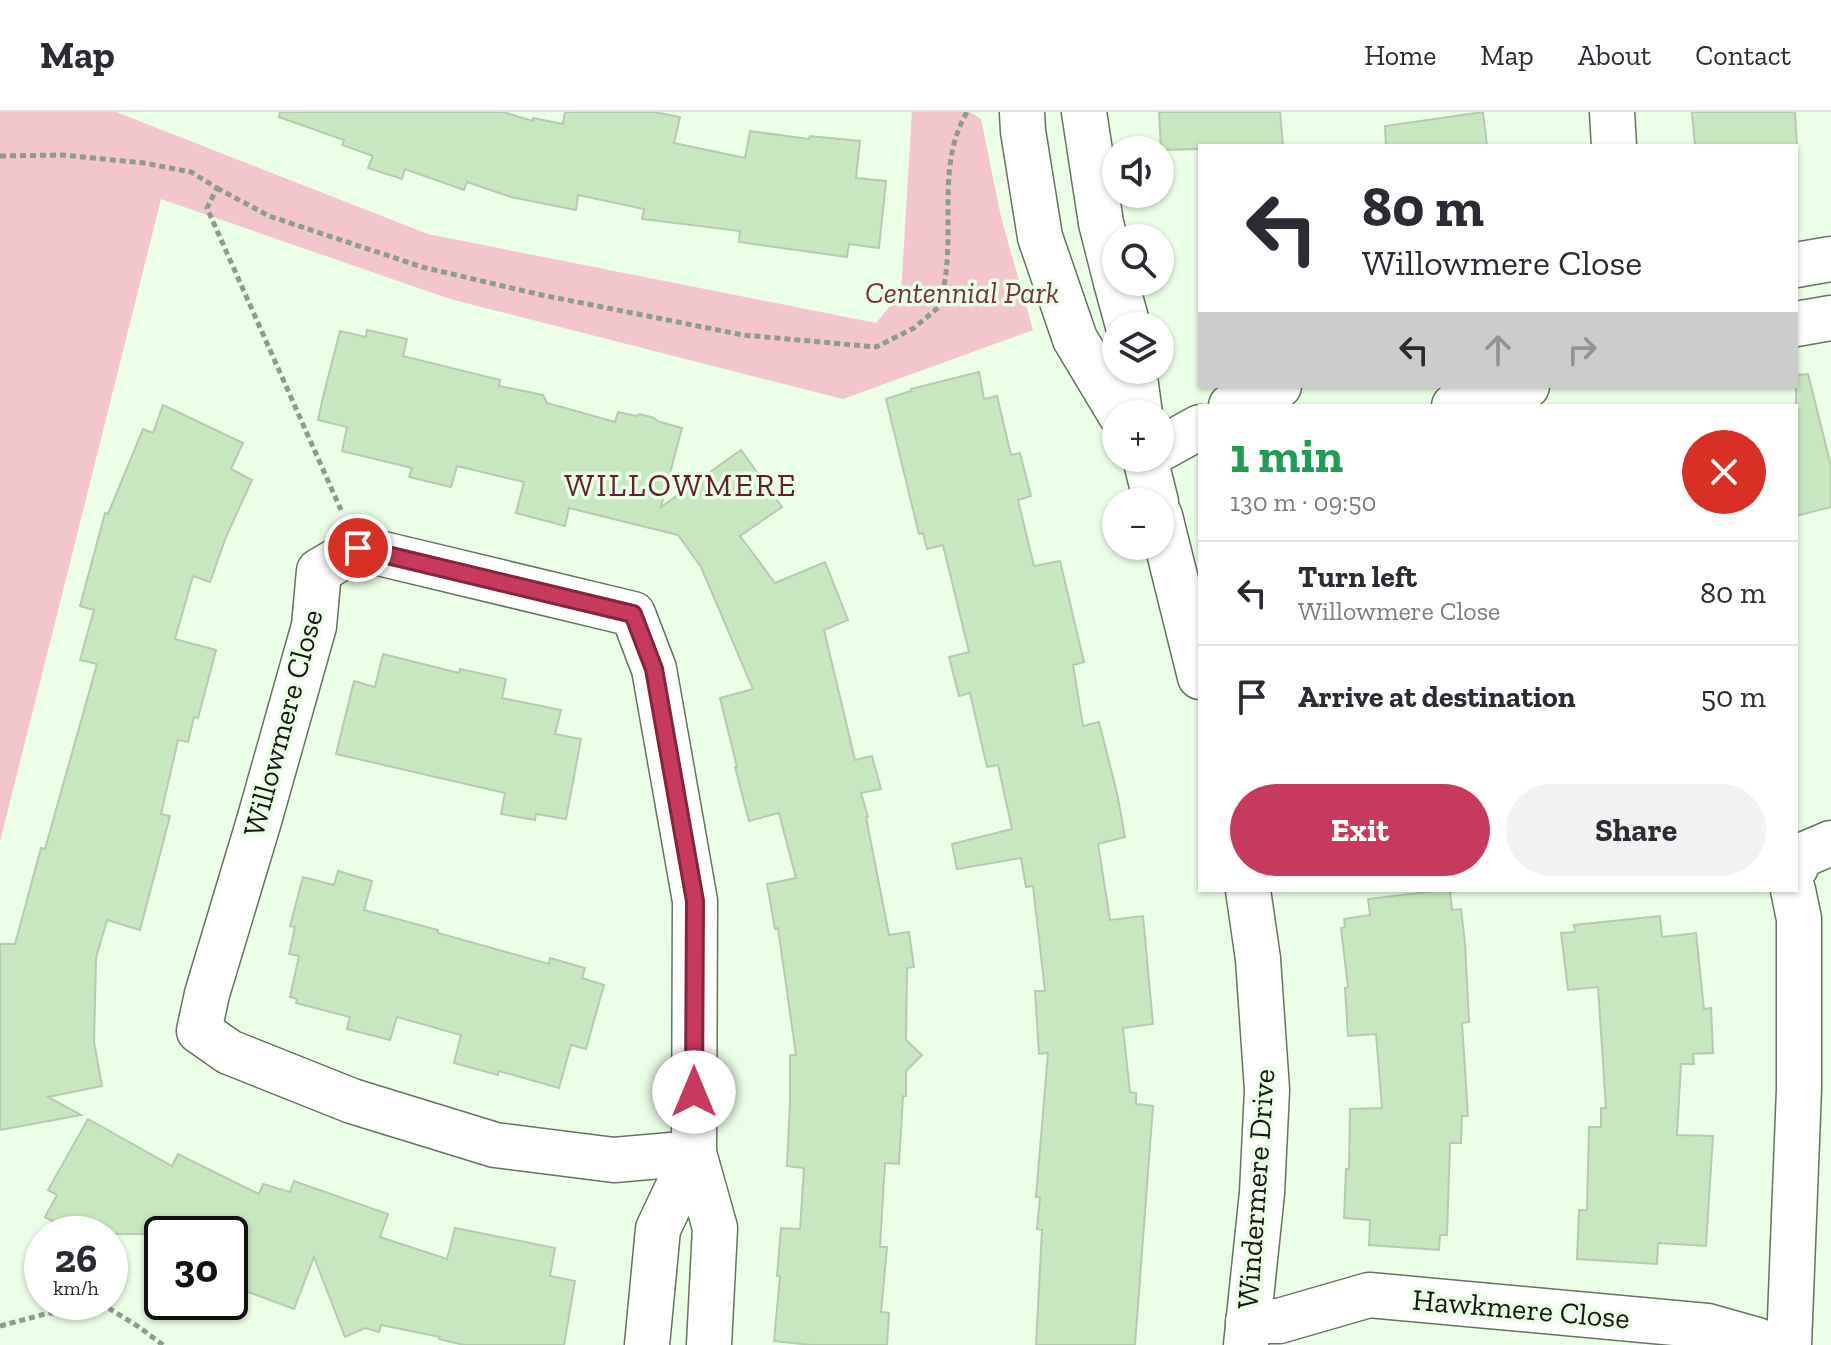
<!DOCTYPE html>
<meta charset="utf-8">
<style>
:root{--surface:#fff;--page:#f2f2f3;--text:#2b2b33;--muted:#7c7c81;--line:#e1e1e2;--accent:#c8395e}
body{margin:0;font-family:"Zilla Slab",serif;background:var(--page);color:var(--text);height:100vh;display:flex;flex-direction:column;font-size:30px;white-space:nowrap}
*{box-sizing:border-box;margin:0}
p{font-size:26px;color:var(--muted)}
.icon{flex:none;width:44px;height:44px;fill:none;stroke:currentColor;stroke-width:2;stroke-linecap:round;stroke-linejoin:round}
.map{position:relative;flex:1;overflow:hidden}
.details{position:absolute;left:1198px;top:292px;width:600px;height:488px;display:flex;flex-direction:column;background:var(--surface);border-radius:0px;box-shadow:0 2px 6px #0004}
.details>*{flex:none}
.hud{position:absolute;left:1198px;top:32px;width:600px;height:244px;border-radius:0px;box-shadow:0 2px 6px #0004;background:#fff;color:var(--text);overflow:hidden}
.buttons{position:absolute;left:1102px;top:24px;display:grid;gap:16px}
.buttons a{display:grid;place-items:center;width:72px;height:72px;border-radius:50%;background:var(--surface);box-shadow:0 2px 6px #0004;font-size:40px}
.speed{position:absolute;left:24px;top:1104px;display:flex;gap:16px;font-size:40px;font-weight:700;text-align:center}
.speed>*{display:grid;place-content:center;width:104px;height:104px;border-radius:50%;background:var(--surface);box-shadow:0 2px 6px #0004;line-height:1}
.speed small{font-size:20px;font-weight:400}
.speed .limit{border:4px solid #111;border-radius:12px;background:#fff;color:#111}
.pin{position:absolute;display:grid;place-items:center;width:68px;height:68px;color:#fff;margin:-34px;border:4px solid #fff;border-radius:50%;box-shadow:0 2px 8px #0007}
.me{position:absolute;width:88px;margin:-44px;rotate:0deg;stroke-linejoin:round;filter:drop-shadow(0 0 6px #0008)}
.turn{display:flex;align-items:center;gap:28px;height:168px;padding:0 32px;font-size:36px}
.turn .icon{width:104px;height:104px;stroke-width:2.5}
.turn b{display:block;font-size:56px;line-height:68px}
.lanes{display:flex;align-items:center;height:76px;padding:0 32px;background:#0003;justify-content:center;gap:40px;direction:ltr}
.lanes .off{opacity:.35}
.round{display:grid;place-items:center;flex:none;width:84px;height:84px;border-radius:42px;background:var(--page)}
.summary{display:flex;align-items:center;justify-content:space-between;height:136px;padding:0 32px}
h1{font-size:48px;font-weight:700;line-height:60px;color:#1e9e55}
.cta{display:flex;gap:16px;margin-top:auto;padding:16px 32px}
.cta a{flex:1;height:92px;border-radius:48px;background:var(--accent);color:#fff;font-size:32px;font-weight:700;line-height:92px;text-align:center}
.cta a+a{background:var(--page);color:var(--text)}
ul{padding:0;list-style:none}
li{display:flex;align-items:center;gap:24px;height:104px;padding:0 32px;border-top:2px solid var(--line)}
li div{flex:1}
li b{display:block;font-size:30px}
li em{font-style:normal}
header{display:flex;align-items:center;gap:48px;box-sizing:border-box;height:112px;padding:0 40px;background:var(--surface);border-bottom:2px solid var(--line)}
header strong{font-size:38px}
nav{display:flex;gap:44px;margin-inline-start:auto;font-size:28px}
.map>svg:first-child{display:block}
.green{fill:#f2c6cc}
.building{fill:#c7e7be;stroke:#b7c9b2;stroke-width:2}
.lines{fill:none;stroke-linecap:round;stroke-linejoin:round}
.minor-casing{stroke:#647460;stroke-width:47}
.path{stroke:#8e9c8b;stroke-width:5;stroke-dasharray:6 4;stroke-linecap:butt}
.minor{stroke:#fff;stroke-width:44}
.route-casing{stroke:#82253d;stroke-width:20}
.route{stroke:#c8395e;stroke-width:14}
.labels{text-anchor:middle;stroke-width:7;stroke-linejoin:round;paint-order:stroke}
.park-label{font-size:30px;font-style:italic;fill:#763441;stroke:#ebfee6}
.street-label{font-size:30px;fill:#121911;stroke:#ebfee6}
.neighbourhood-label{font-size:32px;letter-spacing:2px;fill:#641f2f;stroke:#ebfee6}
</style>
<header>
<strong>Map</strong>
<nav><a>Home</a><a>Map</a><a>About</a><a>Contact</a></nav>
</header>
<div class="map">
<svg width="1831" height="1233" viewBox="0 0 1831 1233">
<rect width="100%" height="100%" fill="#ebfee6"/>
<polygon class="green" points="0,0 116,0 428,122 876,211 901,181 912,0 970,0 981,7 1001,105 1033,218 843,287 450,187 161,87 0,730"/>
<g class="building">
<polygon points="280,0 503,0 533,9 533,6 563,12 565,0 654,0 680,5 674,31 745,46 750,19 809,27 810,24 860,29 856,66 886,69 879,136 849,132 847,145 739,130 740,119 642,107 644,97 578,83 576,98 511,85 467,70 464,78 405,57 402,67 368,56 373,44 342,33 344,28 279,5"/>
<polygon points="1159,0 1280,0 1283,34 1200,34 1200,37 1161,38"/>
<polygon points="1483,0 1487,34 1386,34 1385,14"/>
<polygon points="1692,0 1795,0 1797,34 1695,34"/>
<polygon points="367,218 407,227 403,244 500,268 499,274 543,283 547,291 615,310 618,300 636,304 640,302 654,306 657,309 682,316 661,395 741,338 782,395 740,424 775,471 825,450 848,508 824,518 855,648 872,644 881,677 861,681 868,705 866,705 889,823 909,820 914,855 907,856 906,928 922,943 906,959 906,984 903,984 899,1052 885,1051 880,1135 887,1135 881,1200 889,1201 887,1233 811,1233 774,1229 780,1164 777,1164 781,1116 800,1117 804,1056 787,1054 790,990 790,943 796,943 778,816 775,817 767,772 796,766 779,701 749,709 735,655 737,655 720,586 753,577 701,455 678,423 569,396 565,414 516,401 524,370 457,354 451,375 409,365 412,356 342,339 347,315 318,308 322,289 340,219 366,225"/>
<polygon points="979,260 984,287 997,284 1011,343 1020,341 1031,384 1018,388 1034,454 1060,449 1084,550 1073,553 1083,614 1099,610 1117,681 1125,725 1098,732 1110,808 1143,804 1153,912 1123,916 1130,980 1136,981 1136,992 1153,994 1135,1233 1036,1233 1042,1118 1037,1117 1040,1085 1036,1085 1048,941 1039,942 1035,879 1045,879 1033,774 1026,775 1021,746 957,757 952,732 1012,717 998,653 987,655 970,581 959,584 949,545 969,540 943,433 927,437 923,421 919,422 886,287 911,279 911,277"/>
<polygon points="1808,262 1831,354 1831,395 1796,404 1796,263"/>
<polygon points="163,293 243,331 231,357 252,368 226,425 210,470 193,464 175,527 216,538 198,606 194,605 188,630 178,628 161,702 170,704 140,818 107,808 96,846 94,930 102,974 48,985 81,1003 0,1018 0,832 15,832 41,736 45,737 97,552 80,548 94,498 80,494 105,401 108,402 143,317 153,321"/>
<polygon points="383,542 459,561 460,557 506,567 502,586 561,598 555,622 581,627 566,707 536,702 535,708 501,702 505,681 336,642 354,569 375,575"/>
<polygon points="338,759 372,769 364,798 438,818 438,821 549,852 550,846 585,856 582,866 604,873 586,937 571,933 559,976 499,959 498,963 454,951 461,923 397,905 390,928 347,917 350,905 296,891 297,887 290,885 299,844 289,842 295,815 290,814 303,765 334,773"/>
<polygon points="1443,778 1450,778 1452,798 1461,797 1465,832 1469,910 1462,911 1468,1004 1462,1004 1461,1031 1450,1031 1447,1123 1440,1123 1439,1138 1369,1133 1370,1108 1344,1106 1346,1057 1349,1057 1350,997 1382,996 1376,922 1348,924 1345,876 1348,875 1341,816 1345,815 1344,807 1370,803 1368,787"/>
<polygon points="1660,804 1662,825 1696,821 1704,897 1711,896 1713,941 1693,942 1694,952 1681,952 1677,1023 1713,1024 1706,1134 1658,1131 1657,1152 1577,1147 1579,1098 1587,1098 1589,1015 1601,1015 1601,996 1606,996 1598,875 1568,878 1561,821 1575,820 1574,813"/>
<polygon points="88,1007 172,1054 178,1042 259,1082 263,1072 290,1080 294,1069 388,1102 380,1125 447,1147 455,1116 555,1136 550,1164 575,1169 564,1233 464,1233 439,1227 440,1225 381,1213 379,1220 365,1216 345,1225 314,1145 294,1197 232,1174 237,1158 232,1157 245,1122 76,1122 45,1105 57,1083 48,1078"/>
</g>
<g class="lines">
<g class="minor-casing">
<g id="minor">
<polyline points="1022,0 1023,19 1040,125 1075,227 1120,302"/>
<polyline points="1084,0 1101,111 1116,170"/>
<polyline points="1612,0 1614,34"/>
<polyline points="1796,153 1831,147"/>
<polyline points="1116,170 1128,214"/>
<polyline points="1796,212 1831,206"/>
<polyline points="1134,258 1140,302"/>
<polyline points="1231,294 1251,280 1279,274"/>
<polyline points="1454,294 1527,274"/>
<polyline points="1160,337 1200,315"/>
<polyline points="1145,346 1156,390"/>
<polyline points="1160,404 1200,565"/>
<polyline points="1796,755 1798,745 1831,731"/>
<polyline points="694,1041 614,1048 495,1033 352,989 229,940 199,919 207,882 259,709 314,514 319,459 358,436 633,502 654,557 695,789 694,1041 715,1116 709,1233"/>
<polyline points="1248,1209 1279,1209 1369,1183 1707,1214 1757,1228 1763,1233"/>
<polyline points="647,1233 658,1117 694,1041"/>
<polyline points="1246,1233 1262,1081 1267,978 1258,847 1248,778"/>
<polyline points="1789,1233 1799,977 1799,807 1793,778"/>
</g>
</g>
<g class="path">
<polyline points="0,44 62,43 144,51 191,60 217,76 207,96 341,398"/>
<path d="M217,76L269,104L422,155L537,182L743,223L876,235L914,216L940,194C943,180 946,165 947,150C951,100 940,46 967,0"/>
<polyline points="0,1214 49,1201 110,1197 139,1215 163,1233"/>
</g>
<use href="#minor" class="minor"/>
</g>
<g class="lines">
<g class="route-casing">
<polyline id="route" points="358,436 633,502 654,557 695,789 694,980"/>
</g>
<use href="#route" class="route"/>
</g>
<g class="labels">
<g class="park-label">
<text x="962" y="191">Centennial Park</text>
</g>
<g class="street-label">
<text transform="translate(283 611) rotate(-75)" y="10">Willowmere Close</text>
<text transform="translate(1256 1077) rotate(-86)" y="10">Windermere Drive</text>
<text transform="translate(1521 1197) rotate(5)" y="10">Hawkmere Close</text>
</g>
<g class="neighbourhood-label">
<text x="681" y="384">WILLOWMERE</text>
</g>
</g>
</svg>
<div class="buttons">
<a><svg class="icon" aria-label="sound" viewBox="0 0 24 24"><path d="M4 9h4l5-4v14l-5-4H4zM17 9q2 3 0 6"/></svg></a>
<a><svg class="icon" aria-label="search" viewBox="0 0 24 24"><circle cx="10" cy="10" r="6"/><path d="M15 15l6 6"/></svg></a>
<a><svg class="icon" aria-label="layers" viewBox="0 0 24 24"><path d="M12 4l9 5-9 5-9-5zM3 14l9 5 9-5"/></svg></a>
<a>+</a>
<a>−</a>
</div>
<div class="speed"><div>26<small>km/h</small></div><div class="limit">30</div></div>
<div class="pin" style="left:358px;top:436px;background:#d93025"><svg class="icon" aria-label="arrive" viewBox="0 0 24 24"><path d="M6 21V4h12l-3 4 3 4H6"/></svg></div>
<svg class="me" style="left:694px;top:980px" viewBox="-20 -20 40 40"><circle r="19" fill="#fff"/><path d="M0-13L10 11 0 6-10 11z" fill="#c8395e"/></svg>
<div class="hud">
<div class="turn"><svg class="icon" aria-label="left" viewBox="0 0 24 24"><path d="M17 20v-9H6M10 6l-5 5 5 5"/></svg><div><b>80 m</b>Willowmere Close</div></div>
<div class="lanes"><svg class="icon" aria-label="left" viewBox="0 0 24 24"><path d="M17 20v-9H6M10 6l-5 5 5 5"/></svg><svg class="icon off" aria-label="ahead" viewBox="0 0 24 24"><path d="M12 20V5M6 11l6-6 6 6"/></svg><svg class="icon off" aria-label="right" viewBox="0 0 24 24"><path d="M7 20v-9h11M14 6l5 5-5 5"/></svg></div>
</div>
<section class="details">
<div class="summary"><div><h1>1 min</h1><p>130 m · 09:50</p></div><a class="round" style="background:#d93025;color:#fff"><svg class="icon" aria-label="close" viewBox="0 0 24 24"><path d="M6 6l12 12M18 6L6 18"/></svg></a></div>
<ul>
<li><svg class="icon" aria-label="left" viewBox="0 0 24 24"><path d="M17 20v-9H6M10 6l-5 5 5 5"/></svg><div><b>Turn left</b><p>Willowmere Close</p></div><em>80 m</em></li>
<li><svg class="icon" aria-label="arrive" viewBox="0 0 24 24"><path d="M6 21V4h12l-3 4 3 4H6"/></svg><div><b>Arrive at destination</b></div><em>50 m</em></li>
</ul>
<div class="cta"><a>Exit</a><a>Share</a></div>
</section>
</div>
